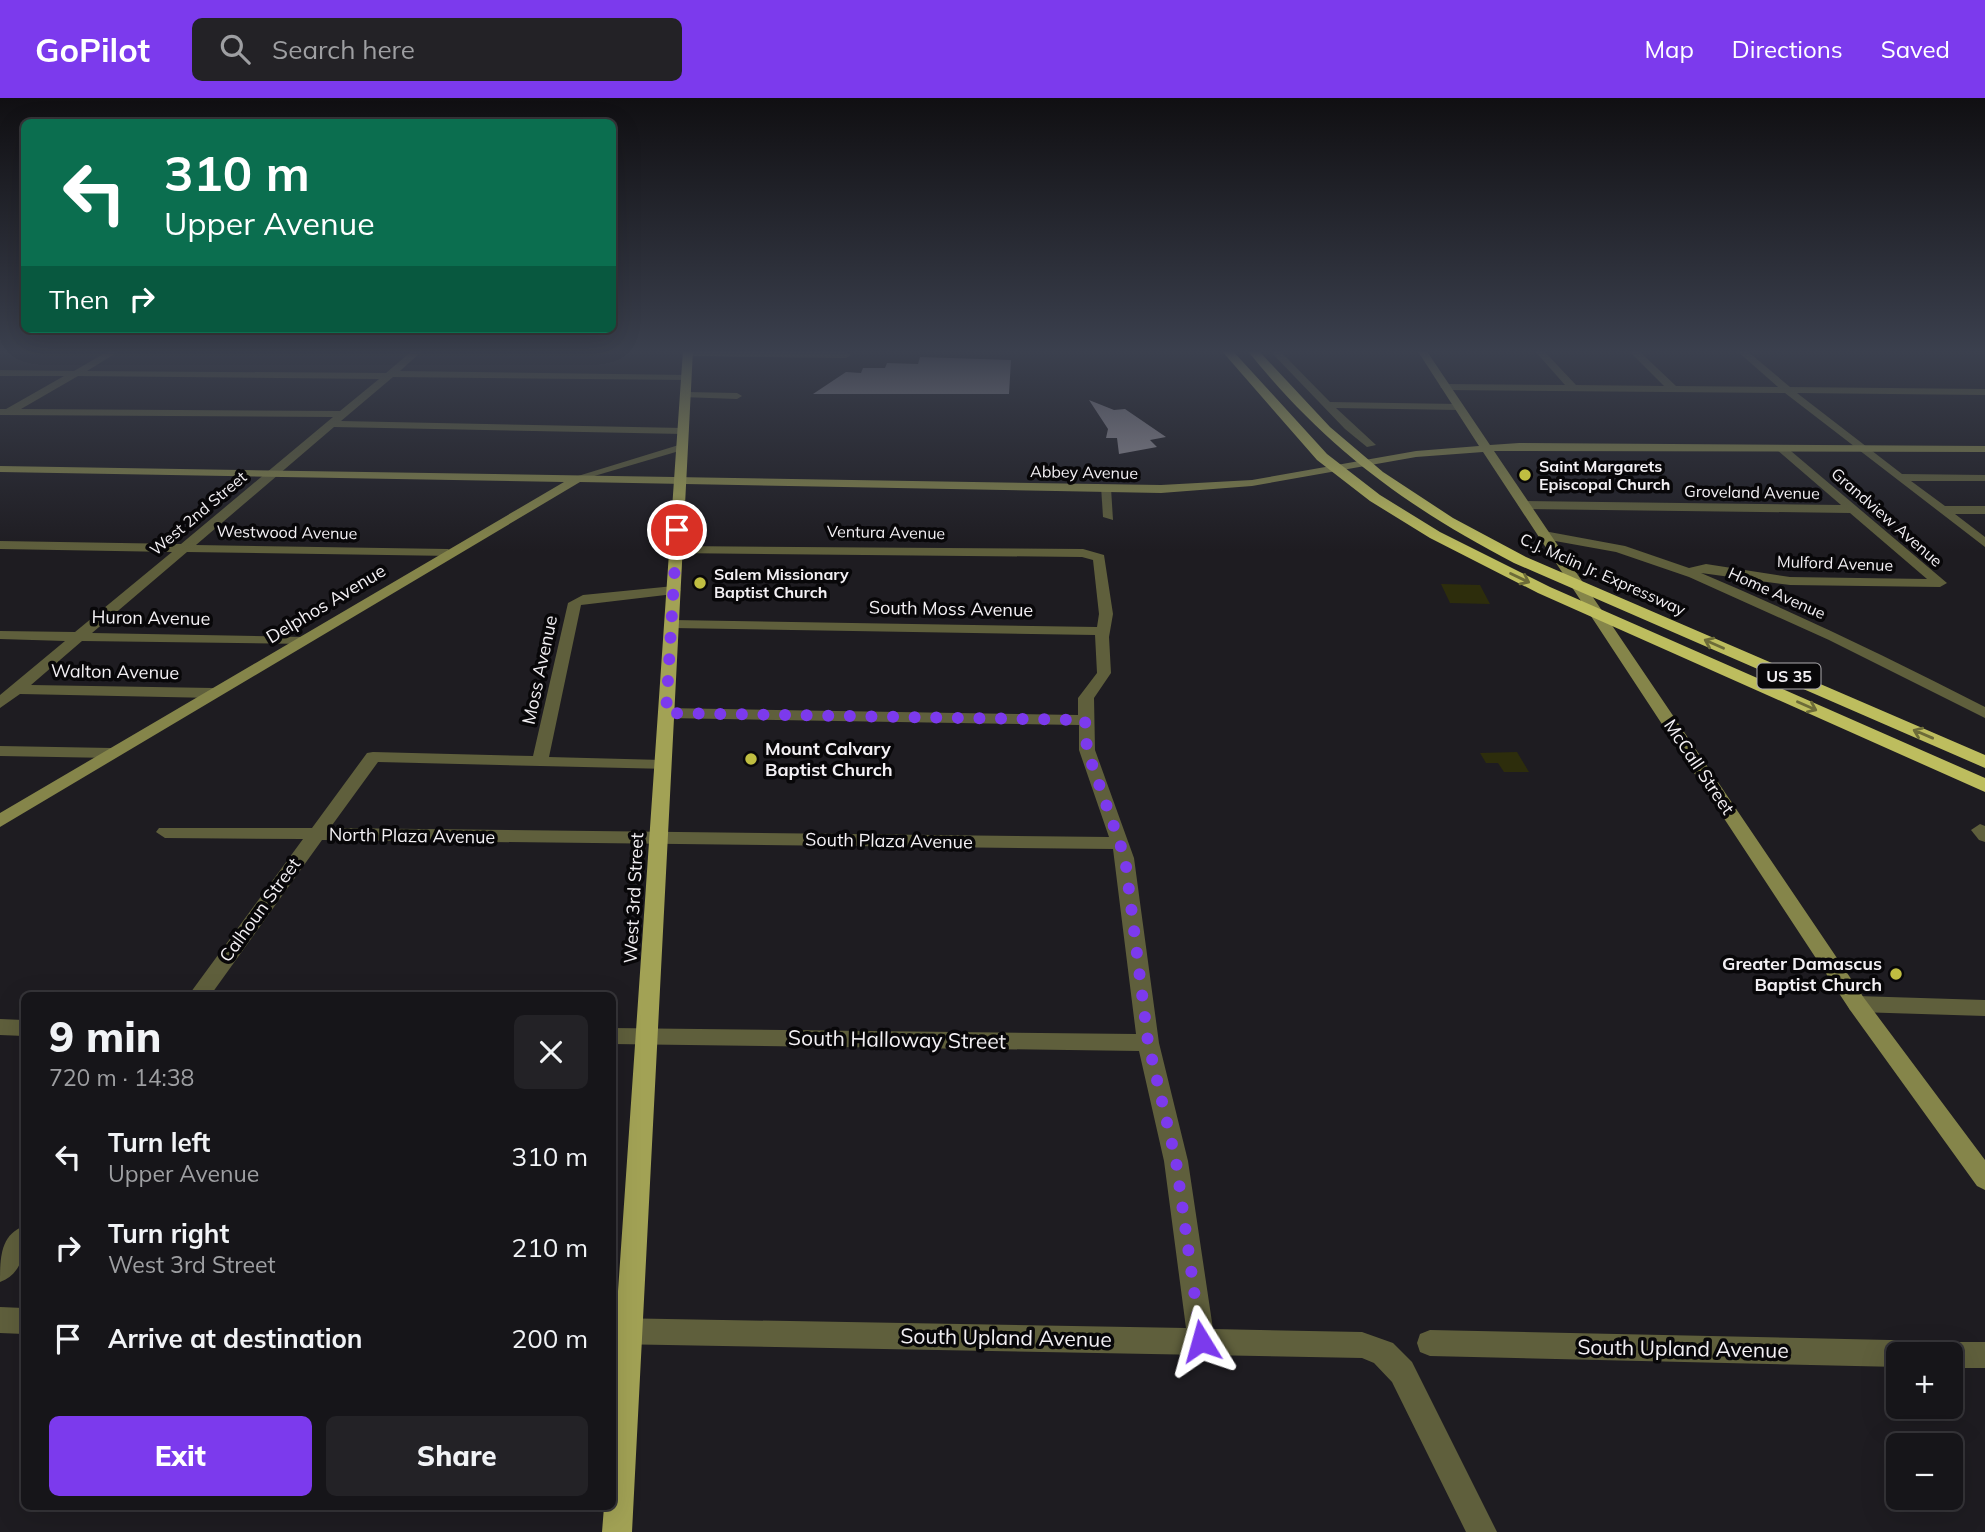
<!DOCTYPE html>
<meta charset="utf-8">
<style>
:root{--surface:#161519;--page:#232226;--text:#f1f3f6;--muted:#9e9fa2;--line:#353438;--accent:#7c3aed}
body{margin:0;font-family:Mulish,sans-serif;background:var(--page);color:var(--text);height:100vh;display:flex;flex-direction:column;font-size:26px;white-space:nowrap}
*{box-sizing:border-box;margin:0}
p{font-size:23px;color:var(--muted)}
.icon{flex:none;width:38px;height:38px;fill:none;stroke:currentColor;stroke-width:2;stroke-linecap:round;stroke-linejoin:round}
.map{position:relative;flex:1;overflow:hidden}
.sheet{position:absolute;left:21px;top:894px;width:595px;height:518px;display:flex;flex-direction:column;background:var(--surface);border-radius:10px;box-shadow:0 7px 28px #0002,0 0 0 2px var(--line)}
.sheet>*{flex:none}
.banner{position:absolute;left:21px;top:21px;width:595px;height:214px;border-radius:10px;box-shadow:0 7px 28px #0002,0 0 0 2px var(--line);background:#0b6e4f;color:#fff;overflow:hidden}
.tools{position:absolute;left:1886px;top:1244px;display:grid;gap:14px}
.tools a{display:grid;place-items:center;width:77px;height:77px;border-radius:10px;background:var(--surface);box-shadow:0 7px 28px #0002,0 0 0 2px var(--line);font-size:35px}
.pin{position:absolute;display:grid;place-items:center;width:60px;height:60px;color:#fff;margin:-30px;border:4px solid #fff;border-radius:50%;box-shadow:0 2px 7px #0007}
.me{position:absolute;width:77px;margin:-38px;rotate:352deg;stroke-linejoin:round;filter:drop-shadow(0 0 5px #0008)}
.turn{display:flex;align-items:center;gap:24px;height:147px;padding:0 28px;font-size:32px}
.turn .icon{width:91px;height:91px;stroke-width:2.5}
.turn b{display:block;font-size:49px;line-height:60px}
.then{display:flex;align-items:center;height:66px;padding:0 28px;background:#0003;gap:14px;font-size:26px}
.round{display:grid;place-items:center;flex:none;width:74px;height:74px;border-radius:10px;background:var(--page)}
.head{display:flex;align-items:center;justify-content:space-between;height:119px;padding:0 28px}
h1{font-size:42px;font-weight:800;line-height:52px}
.button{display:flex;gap:14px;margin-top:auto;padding:14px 28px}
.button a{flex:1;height:80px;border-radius:10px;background:var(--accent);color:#fff;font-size:28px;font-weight:800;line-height:80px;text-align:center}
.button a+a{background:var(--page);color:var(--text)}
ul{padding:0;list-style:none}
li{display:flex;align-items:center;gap:21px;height:91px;padding:0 28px}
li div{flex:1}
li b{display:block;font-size:26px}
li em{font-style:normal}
header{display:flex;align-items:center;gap:42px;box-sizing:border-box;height:98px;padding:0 35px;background:var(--accent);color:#fff}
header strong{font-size:33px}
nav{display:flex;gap:38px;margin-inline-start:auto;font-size:24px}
.search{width:490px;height:63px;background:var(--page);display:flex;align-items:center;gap:18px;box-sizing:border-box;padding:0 24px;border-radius:10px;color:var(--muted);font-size:26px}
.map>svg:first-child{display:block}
.green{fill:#2d2d0c}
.building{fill:#97939a}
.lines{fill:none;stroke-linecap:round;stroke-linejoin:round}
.street{fill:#5f5f3c;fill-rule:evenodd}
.secondary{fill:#85854a;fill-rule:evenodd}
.primary{fill:#a2a255;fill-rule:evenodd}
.highway{fill:#bdbd5e;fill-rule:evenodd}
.oneway{stroke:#6c6b38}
.route{stroke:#7c3aed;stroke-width:12;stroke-dasharray:0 21.6}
.poi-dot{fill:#c0be41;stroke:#080709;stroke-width:2.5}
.labels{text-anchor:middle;stroke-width:7;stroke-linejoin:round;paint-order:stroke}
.far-poi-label{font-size:16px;font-weight:bold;fill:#f3f0f4;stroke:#080709;text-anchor:start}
.far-street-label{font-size:16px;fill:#f3f0f4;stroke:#080709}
.shield{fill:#080709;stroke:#acaaae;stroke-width:2}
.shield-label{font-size:16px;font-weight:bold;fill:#f3f0f4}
.street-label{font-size:18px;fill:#f3f0f4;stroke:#080709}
.poi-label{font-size:18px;font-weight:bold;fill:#f3f0f4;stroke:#080709;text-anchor:start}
.near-street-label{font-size:21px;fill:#f3f0f4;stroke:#080709}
</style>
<header>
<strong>GoPilot</strong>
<div class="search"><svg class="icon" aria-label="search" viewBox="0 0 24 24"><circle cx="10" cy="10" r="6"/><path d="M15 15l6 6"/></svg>Search here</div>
<nav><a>Map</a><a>Directions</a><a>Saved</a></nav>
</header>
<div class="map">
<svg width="1985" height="1434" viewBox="0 0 1985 1434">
<rect width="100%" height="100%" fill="#1e1c21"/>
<g class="green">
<polygon points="1441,486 1480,487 1490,506 1450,505"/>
<polygon points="1517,654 1529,674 1504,674 1498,665 1486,665 1480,655"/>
</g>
<g class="building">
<polygon points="920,259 1011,262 1009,296 813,296 846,274 861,275 863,270 885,270 887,265 918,266"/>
<polygon points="1089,302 1114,312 1125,311 1166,339 1150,342 1157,349 1119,356 1117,340 1106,340 1108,331"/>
</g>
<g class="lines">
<g class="street">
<path d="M110,252H121L87,273L386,275L413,252H423L400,273L687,277L690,278V282L393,279L341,323L684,330L689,333L684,336L334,329L196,447L448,451L454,455L453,458L187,454L92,535L302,539L309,543L307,546L82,543L31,587L214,590L222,595L214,600L20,596L0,610V597L65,543L0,541V533L75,534L172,454L0,451V443L181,446L333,319L0,317V311H6L64,278H0V272L74,273ZM78,278L379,281L340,313L21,311Z"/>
<polygon points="687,252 846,254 851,257 846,260 688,258 683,255"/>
<polygon points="1269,252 1279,252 1330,304 1459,306 1464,309 1459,312 1336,310 1376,347 1367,349 1345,331"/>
<polygon points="1534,252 1543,252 1576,287 1664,288 1628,252 1638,252 1676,288 1778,289 1736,252 1746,252 1790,289 1985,291 1985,297 1797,295 1902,376 1985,377 1985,383 1911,383 1945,408 1985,408 1985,416 1955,416 1985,439 1985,449 1785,295 1445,292 1440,289 1445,286 1565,287"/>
<polygon points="686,294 737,295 742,298 737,301 682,299 682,295"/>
<polygon points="682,346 687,349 686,351 584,381 578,378"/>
<path d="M1777,348H1785L1947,485L1940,489L1790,487L1701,475C1798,516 1892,561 1985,609V620L1829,542L1689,479L1616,454L1544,441L1538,437L1544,433L1625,448L1689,470L1706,466L1790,479L1927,481L1850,415L1524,411L1518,407L1524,403L1841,407L1777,352Z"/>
<polygon points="1101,388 1111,390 1113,422 1103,419"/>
<polygon points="676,448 1083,451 1104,457 1113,516 1109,539 1111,575 1094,600 1095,652 1134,760 1159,945 1188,1063 1213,1231 1362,1234 1393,1245 1412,1264 1497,1434 1466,1434 1392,1284 1374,1265 1362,1260 612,1246 612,1220 1186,1230 1164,1063 1139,953 612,946 612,930 1136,936 1113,751 322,742 210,898 188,898 303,741 165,740 156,734 159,730 312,730 367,655 373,654 533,658 568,505 583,497 674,488 681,492 674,496 581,507 549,659 663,662 669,663 671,667 669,671 378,664 330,730 1109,739 1079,652 1079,627 666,620 658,615 666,610 1078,617 1078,600 1097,575 1095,537 672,530 665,526 672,522 1097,529 1099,516 1093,462 1082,459 671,455 671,449"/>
<polygon points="0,648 112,650 120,655 112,660 0,658"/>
<polygon points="1980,726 1985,728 1985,744 1979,742 1971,732"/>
<polygon points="1857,898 1985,902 1985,918 1857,914 1850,912 1847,906 1850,900"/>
<polygon points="0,921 24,922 24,938 0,937"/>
<path d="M24,1128C26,1150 24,1175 0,1184C0,1161 0,1137 24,1128Z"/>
<polygon points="0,1209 24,1210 24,1236 0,1235"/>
<polygon points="1430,1232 1935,1243 1944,1246 1951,1244 1985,1244 1985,1270 1951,1270 1951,1256 1899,1256 1899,1269 1430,1258 1420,1254 1417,1245 1420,1236"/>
</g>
<polygon class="secondary" points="1417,252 1426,252 1490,347 1519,345 1985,348 1985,354 1494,353 1864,900 1985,1062 1985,1092 1977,1088 1850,912 1483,354 1416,359 1252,388 1161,395 580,384 0,729 0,715 564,384 0,374 0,368 1161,387 1252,382 1416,353 1479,348"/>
<polygon class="primary" points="683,252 693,252 632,1434 602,1434 604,1409 612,1409 612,1280"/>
<g class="highway">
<polygon points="1221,252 1232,252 1327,356 1380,397 1440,434 1550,489 1985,680 1985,694 1538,495 1430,440 1370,403 1317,362"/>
<path d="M1247,252H1258L1330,329L1383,374L1453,420L1526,459L1985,657V670L1514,465C1405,408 1325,349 1247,252Z"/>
</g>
</g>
<defs><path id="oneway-shaft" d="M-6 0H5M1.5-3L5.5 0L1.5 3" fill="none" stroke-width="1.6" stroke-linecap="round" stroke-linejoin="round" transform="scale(1.75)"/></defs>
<g class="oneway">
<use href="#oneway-shaft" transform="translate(1520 480) rotate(26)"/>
<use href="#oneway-shaft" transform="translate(1714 546) rotate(-156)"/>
<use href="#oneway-shaft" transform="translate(1807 608) rotate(24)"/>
<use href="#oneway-shaft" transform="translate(1923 636) rotate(-157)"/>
</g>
<linearGradient id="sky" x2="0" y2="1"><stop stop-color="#100f12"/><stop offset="0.56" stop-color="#3b404e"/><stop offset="1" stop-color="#3b404e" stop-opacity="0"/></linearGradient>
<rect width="1985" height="453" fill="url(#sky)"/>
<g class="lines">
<polyline class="route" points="677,432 666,615 1085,622 1087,652 1125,760 1148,944 1176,1063 1201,1243"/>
</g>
<g class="poi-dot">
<circle cx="1525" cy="377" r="7"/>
<circle cx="700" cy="485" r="7"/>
<circle cx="751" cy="661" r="7"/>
<circle cx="1896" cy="876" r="7"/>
</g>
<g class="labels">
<g class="far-poi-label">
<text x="1539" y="374">Saint Margarets<tspan x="1539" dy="18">Episcopal Church</tspan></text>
<text x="714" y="482">Salem Missionary<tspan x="714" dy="18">Baptist Church</tspan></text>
</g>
<g class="far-street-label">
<text transform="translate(1084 374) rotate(1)" y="6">Abbey Avenue</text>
<text transform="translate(1752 394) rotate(1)" y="6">Groveland Avenue</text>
<text transform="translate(198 415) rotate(-40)" y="6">West 2nd Street</text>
<text transform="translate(1887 419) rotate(41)" y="6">Grandview Avenue</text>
<text transform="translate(287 434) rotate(1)" y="6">Westwood Avenue</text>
<text transform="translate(886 434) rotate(1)" y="6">Ventura Avenue</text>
<text transform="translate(1835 465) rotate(2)" y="6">Mulford Avenue</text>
<text transform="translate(1603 476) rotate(24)" y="6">C.J. Mclin Jr. Expressway</text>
<text transform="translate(1777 495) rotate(24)" y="6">Home Avenue</text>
</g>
<rect class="shield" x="1757.5" y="565.5" width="63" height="25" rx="5"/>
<g class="shield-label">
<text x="1789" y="584">US 35</text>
</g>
<g class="street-label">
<text transform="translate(326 506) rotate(-31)" y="6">Delphos Avenue</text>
<text transform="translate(951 511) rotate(1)" y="6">South Moss Avenue</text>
<text transform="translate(151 520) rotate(1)" y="6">Huron Avenue</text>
<text transform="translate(540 572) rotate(-78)" y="6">Moss Avenue</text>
<text transform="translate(115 574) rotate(1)" y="6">Walton Avenue</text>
<text transform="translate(1699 669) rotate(56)" y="6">McCall Street</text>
<text transform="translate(412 738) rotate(1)" y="6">North Plaza Avenue</text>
<text transform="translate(889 743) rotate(1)" y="6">South Plaza Avenue</text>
<text transform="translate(634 800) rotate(-87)" y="6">West 3rd Street</text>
<text transform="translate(260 812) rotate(-54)" y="6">Calhoun Street</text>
</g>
<g class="poi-label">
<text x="765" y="657">Mount Calvary<tspan x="765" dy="21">Baptist Church</tspan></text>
<text x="1882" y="872" text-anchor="end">Greater Damascus<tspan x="1882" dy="21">Baptist Church</tspan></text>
</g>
<g class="near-street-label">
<text transform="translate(897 942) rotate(1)" y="7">South Halloway Street</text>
<text transform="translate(1006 1240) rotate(1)" y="7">South Upland Avenue</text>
<text transform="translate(1683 1251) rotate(1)" y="7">South Upland Avenue</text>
</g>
</g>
</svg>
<div class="tools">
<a>+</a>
<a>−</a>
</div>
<div class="pin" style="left:677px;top:432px;background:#d93025"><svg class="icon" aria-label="arrive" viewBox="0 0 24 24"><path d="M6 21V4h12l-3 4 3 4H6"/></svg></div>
<svg class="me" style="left:1201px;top:1243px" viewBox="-20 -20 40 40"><path d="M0-17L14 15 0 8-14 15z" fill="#7c3aed" stroke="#fff" stroke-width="4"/></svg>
<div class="banner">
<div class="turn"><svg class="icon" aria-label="left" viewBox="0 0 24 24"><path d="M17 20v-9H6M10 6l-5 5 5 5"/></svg><div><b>310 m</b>Upper Avenue</div></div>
<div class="then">Then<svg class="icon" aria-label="right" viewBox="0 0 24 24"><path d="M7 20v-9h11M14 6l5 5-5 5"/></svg></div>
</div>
<section class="sheet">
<div class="head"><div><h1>9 min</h1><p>720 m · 14:38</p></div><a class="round"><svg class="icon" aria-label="close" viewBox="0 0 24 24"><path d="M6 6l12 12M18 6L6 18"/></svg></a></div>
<ul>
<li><svg class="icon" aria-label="left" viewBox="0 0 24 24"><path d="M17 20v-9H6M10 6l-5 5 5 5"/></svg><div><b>Turn left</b><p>Upper Avenue</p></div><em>310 m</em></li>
<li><svg class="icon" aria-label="right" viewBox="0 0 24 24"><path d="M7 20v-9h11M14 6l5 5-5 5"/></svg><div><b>Turn right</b><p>West 3rd Street</p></div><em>210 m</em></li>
<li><svg class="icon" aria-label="arrive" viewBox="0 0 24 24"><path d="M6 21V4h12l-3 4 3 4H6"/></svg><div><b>Arrive at destination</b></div><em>200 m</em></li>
</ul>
<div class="button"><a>Exit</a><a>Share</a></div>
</section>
</div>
